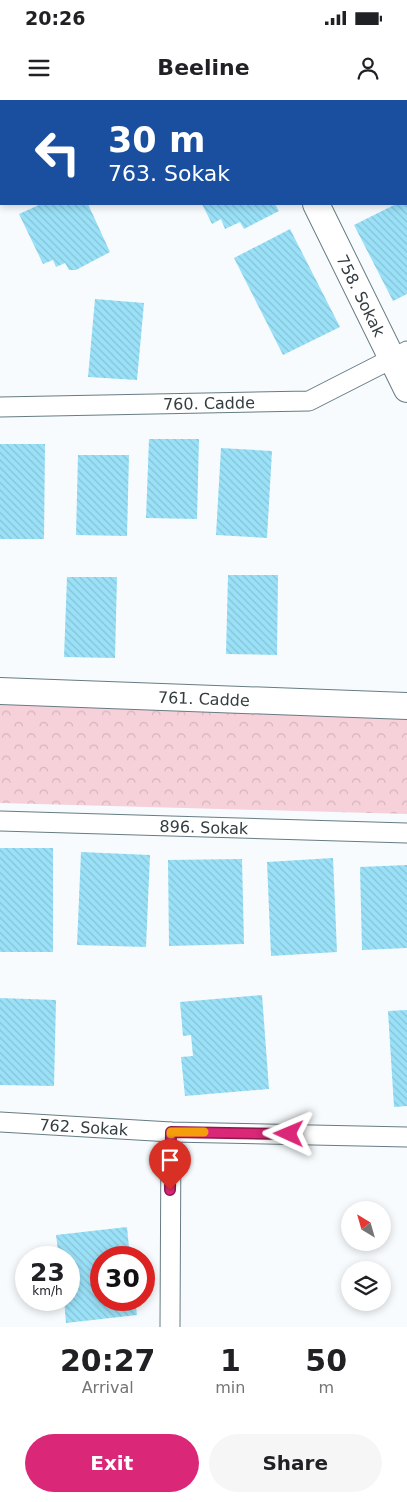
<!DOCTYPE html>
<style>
:root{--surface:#fff;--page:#f6f6f6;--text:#202124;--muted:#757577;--accent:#db2777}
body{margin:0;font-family:"DejaVu Sans",sans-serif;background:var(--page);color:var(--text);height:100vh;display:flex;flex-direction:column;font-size:19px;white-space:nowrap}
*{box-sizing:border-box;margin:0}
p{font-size:16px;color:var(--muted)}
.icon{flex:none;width:28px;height:28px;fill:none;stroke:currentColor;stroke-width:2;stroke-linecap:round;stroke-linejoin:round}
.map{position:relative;height:1227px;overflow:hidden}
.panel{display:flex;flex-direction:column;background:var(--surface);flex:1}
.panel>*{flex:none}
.top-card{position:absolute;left:0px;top:0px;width:408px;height:105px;box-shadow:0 2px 8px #0003;background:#1a4fa0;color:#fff;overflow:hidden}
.needle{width:32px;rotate:323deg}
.fabs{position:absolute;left:341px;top:1101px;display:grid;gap:10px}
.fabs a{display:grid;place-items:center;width:50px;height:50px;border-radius:50%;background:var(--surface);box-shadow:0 2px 8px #0003;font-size:25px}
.speed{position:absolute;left:15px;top:1146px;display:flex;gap:10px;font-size:25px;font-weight:700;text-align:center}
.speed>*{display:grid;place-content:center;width:65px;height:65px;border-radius:50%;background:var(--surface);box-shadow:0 2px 8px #0003;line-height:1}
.speed small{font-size:12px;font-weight:400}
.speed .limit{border:8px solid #d22;background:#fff;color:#111}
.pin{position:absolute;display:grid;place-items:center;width:42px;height:42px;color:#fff;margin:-51px -21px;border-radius:50% 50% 50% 0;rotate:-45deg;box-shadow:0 0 5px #0007}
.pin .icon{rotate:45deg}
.me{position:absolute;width:55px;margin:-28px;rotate:271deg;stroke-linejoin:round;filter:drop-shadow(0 0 4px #0008)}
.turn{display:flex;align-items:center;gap:18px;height:105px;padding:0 25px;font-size:22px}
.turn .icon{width:65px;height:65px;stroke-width:2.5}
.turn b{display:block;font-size:35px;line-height:42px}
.eta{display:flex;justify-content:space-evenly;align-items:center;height:85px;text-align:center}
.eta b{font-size:30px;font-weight:700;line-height:35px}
.primary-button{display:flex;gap:10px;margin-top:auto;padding:10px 25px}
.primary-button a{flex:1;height:58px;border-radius:30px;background:var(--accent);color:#fff;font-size:20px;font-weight:700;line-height:58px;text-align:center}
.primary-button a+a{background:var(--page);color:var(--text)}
.status{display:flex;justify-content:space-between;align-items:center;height:35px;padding:0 25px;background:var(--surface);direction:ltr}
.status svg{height:14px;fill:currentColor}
header{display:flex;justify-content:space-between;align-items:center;height:65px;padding:0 25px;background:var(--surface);font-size:22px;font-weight:700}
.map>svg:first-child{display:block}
.park{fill:url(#park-crowns)}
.building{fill:url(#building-back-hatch)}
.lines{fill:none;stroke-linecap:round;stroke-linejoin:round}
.street-casing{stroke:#667c83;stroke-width:21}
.secondary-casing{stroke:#667c83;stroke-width:28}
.street{stroke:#fff;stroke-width:19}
.secondary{stroke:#fff;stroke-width:26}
.route-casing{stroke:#8e194d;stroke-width:12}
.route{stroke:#db2777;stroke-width:9}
.slow{stroke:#f59e0b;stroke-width:9}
.labels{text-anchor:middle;stroke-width:4;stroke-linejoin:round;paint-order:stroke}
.street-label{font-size:16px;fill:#333d40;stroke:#fff}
</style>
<div class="status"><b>20:26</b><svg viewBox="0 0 49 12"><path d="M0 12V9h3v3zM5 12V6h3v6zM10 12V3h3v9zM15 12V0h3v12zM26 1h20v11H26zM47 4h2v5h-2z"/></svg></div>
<header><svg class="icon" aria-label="menu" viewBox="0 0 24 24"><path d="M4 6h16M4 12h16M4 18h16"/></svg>Beeline<svg class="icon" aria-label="person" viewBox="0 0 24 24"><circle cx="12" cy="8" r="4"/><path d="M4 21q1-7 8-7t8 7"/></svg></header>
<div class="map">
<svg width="407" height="1227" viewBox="0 0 407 1227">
<defs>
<pattern id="park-crowns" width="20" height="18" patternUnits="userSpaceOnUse" patternTransform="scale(1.25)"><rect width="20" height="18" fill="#f7d1da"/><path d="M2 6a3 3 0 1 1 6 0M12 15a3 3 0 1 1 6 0" fill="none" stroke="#d4b4bc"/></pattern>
<pattern id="building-back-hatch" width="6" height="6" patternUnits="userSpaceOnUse" patternTransform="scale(1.25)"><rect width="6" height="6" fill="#9ae1f8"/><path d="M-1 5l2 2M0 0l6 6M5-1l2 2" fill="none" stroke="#85c2d6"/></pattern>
</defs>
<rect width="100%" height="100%" fill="#f7fbfd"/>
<polygon class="park" points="0,604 407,617 407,714 0,703"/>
<g class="building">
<polygon points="41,104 88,104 110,152 76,170 69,170 65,163 56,167 53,160 43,164 19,114"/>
<polygon points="202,104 275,104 279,111 244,129 240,122 225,129 221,119 212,124"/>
<polygon points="396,104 407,104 407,194 393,201 354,125"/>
<polygon points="290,129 340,227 283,255 234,158"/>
<polygon points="95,199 144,203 137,280 88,277"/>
<polygon points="149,339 199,339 197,419 146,418"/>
<polygon points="0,344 45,344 44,439 0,439"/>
<polygon points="221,348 272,351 267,438 216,435"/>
<polygon points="78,355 129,355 127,436 76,435"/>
<polygon points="228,475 278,475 277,555 226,554"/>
<polygon points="67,477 117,477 115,558 64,557"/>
<rect x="0" y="748" width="53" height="104"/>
<polygon points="81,752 150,755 146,847 77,845"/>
<polygon points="333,758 337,852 271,856 267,762"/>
<polygon points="242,759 244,844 169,846 168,760"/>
<polygon points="407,765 407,848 362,850 360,767"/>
<polygon points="262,895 269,989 185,996 181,957 193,956 191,935 183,936 180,902"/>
<polygon points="0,898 56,900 54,986 0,985"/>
<polygon points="407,910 407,1006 394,1007 388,911"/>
<polygon points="127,1127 130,1158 101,1158 101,1200 135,1200 137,1215 66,1223 64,1200 69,1200 69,1158 59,1158 56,1135"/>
</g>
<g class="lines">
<g class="street-casing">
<g id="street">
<polyline points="178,1 181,0"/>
<polyline points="0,81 1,81"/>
<path id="s1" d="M0,307L309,301L407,251"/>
<path id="s2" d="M0,721L407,733"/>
<path id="s3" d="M0,1022L171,1032L407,1037"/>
<polyline points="170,1227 171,1032"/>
</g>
</g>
<g class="secondary-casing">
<g id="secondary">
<polyline points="264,0 264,1"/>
<path id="s4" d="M316,104L407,289"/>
<path id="s5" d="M0,591L407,606"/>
</g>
</g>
<use href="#street" class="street"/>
<use href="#secondary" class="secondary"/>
</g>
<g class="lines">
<g class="route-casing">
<polyline id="route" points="170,1090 171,1032 289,1034"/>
</g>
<use href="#route" class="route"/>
<polyline class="slow" points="171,1034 171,1032 204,1032"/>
</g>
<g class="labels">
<g class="street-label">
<text dy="6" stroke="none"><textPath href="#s4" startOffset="102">758. Sokak</textPath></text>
<text dy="6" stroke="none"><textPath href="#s1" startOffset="209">760. Cadde</textPath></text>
<text dy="6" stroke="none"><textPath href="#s5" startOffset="204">761. Cadde</textPath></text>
<text dy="6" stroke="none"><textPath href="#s2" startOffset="204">896. Sokak</textPath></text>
<text dy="6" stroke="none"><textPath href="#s3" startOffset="84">762. Sokak</textPath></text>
</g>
</g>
</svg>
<div class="fabs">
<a><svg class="needle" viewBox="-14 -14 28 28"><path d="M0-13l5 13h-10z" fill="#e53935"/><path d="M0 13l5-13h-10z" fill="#757577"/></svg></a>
<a><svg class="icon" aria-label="layers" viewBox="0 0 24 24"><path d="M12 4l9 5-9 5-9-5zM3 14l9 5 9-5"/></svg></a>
</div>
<div class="speed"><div>23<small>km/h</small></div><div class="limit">30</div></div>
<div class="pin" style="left:170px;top:1090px;background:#d93025"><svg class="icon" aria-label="arrive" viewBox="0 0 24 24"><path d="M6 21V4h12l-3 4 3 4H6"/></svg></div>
<svg class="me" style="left:289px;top:1034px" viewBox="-20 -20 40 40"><path d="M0-17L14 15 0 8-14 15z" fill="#db2777" stroke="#fff" stroke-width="4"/></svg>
<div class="top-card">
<div class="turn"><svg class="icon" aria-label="left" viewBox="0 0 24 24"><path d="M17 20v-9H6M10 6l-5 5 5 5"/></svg><div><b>30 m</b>763. Sokak</div></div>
</div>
</div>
<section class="panel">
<div class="eta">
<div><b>20:27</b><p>Arrival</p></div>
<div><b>1</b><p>min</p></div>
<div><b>50</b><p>m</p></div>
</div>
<div class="primary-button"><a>Exit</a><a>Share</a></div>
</section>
